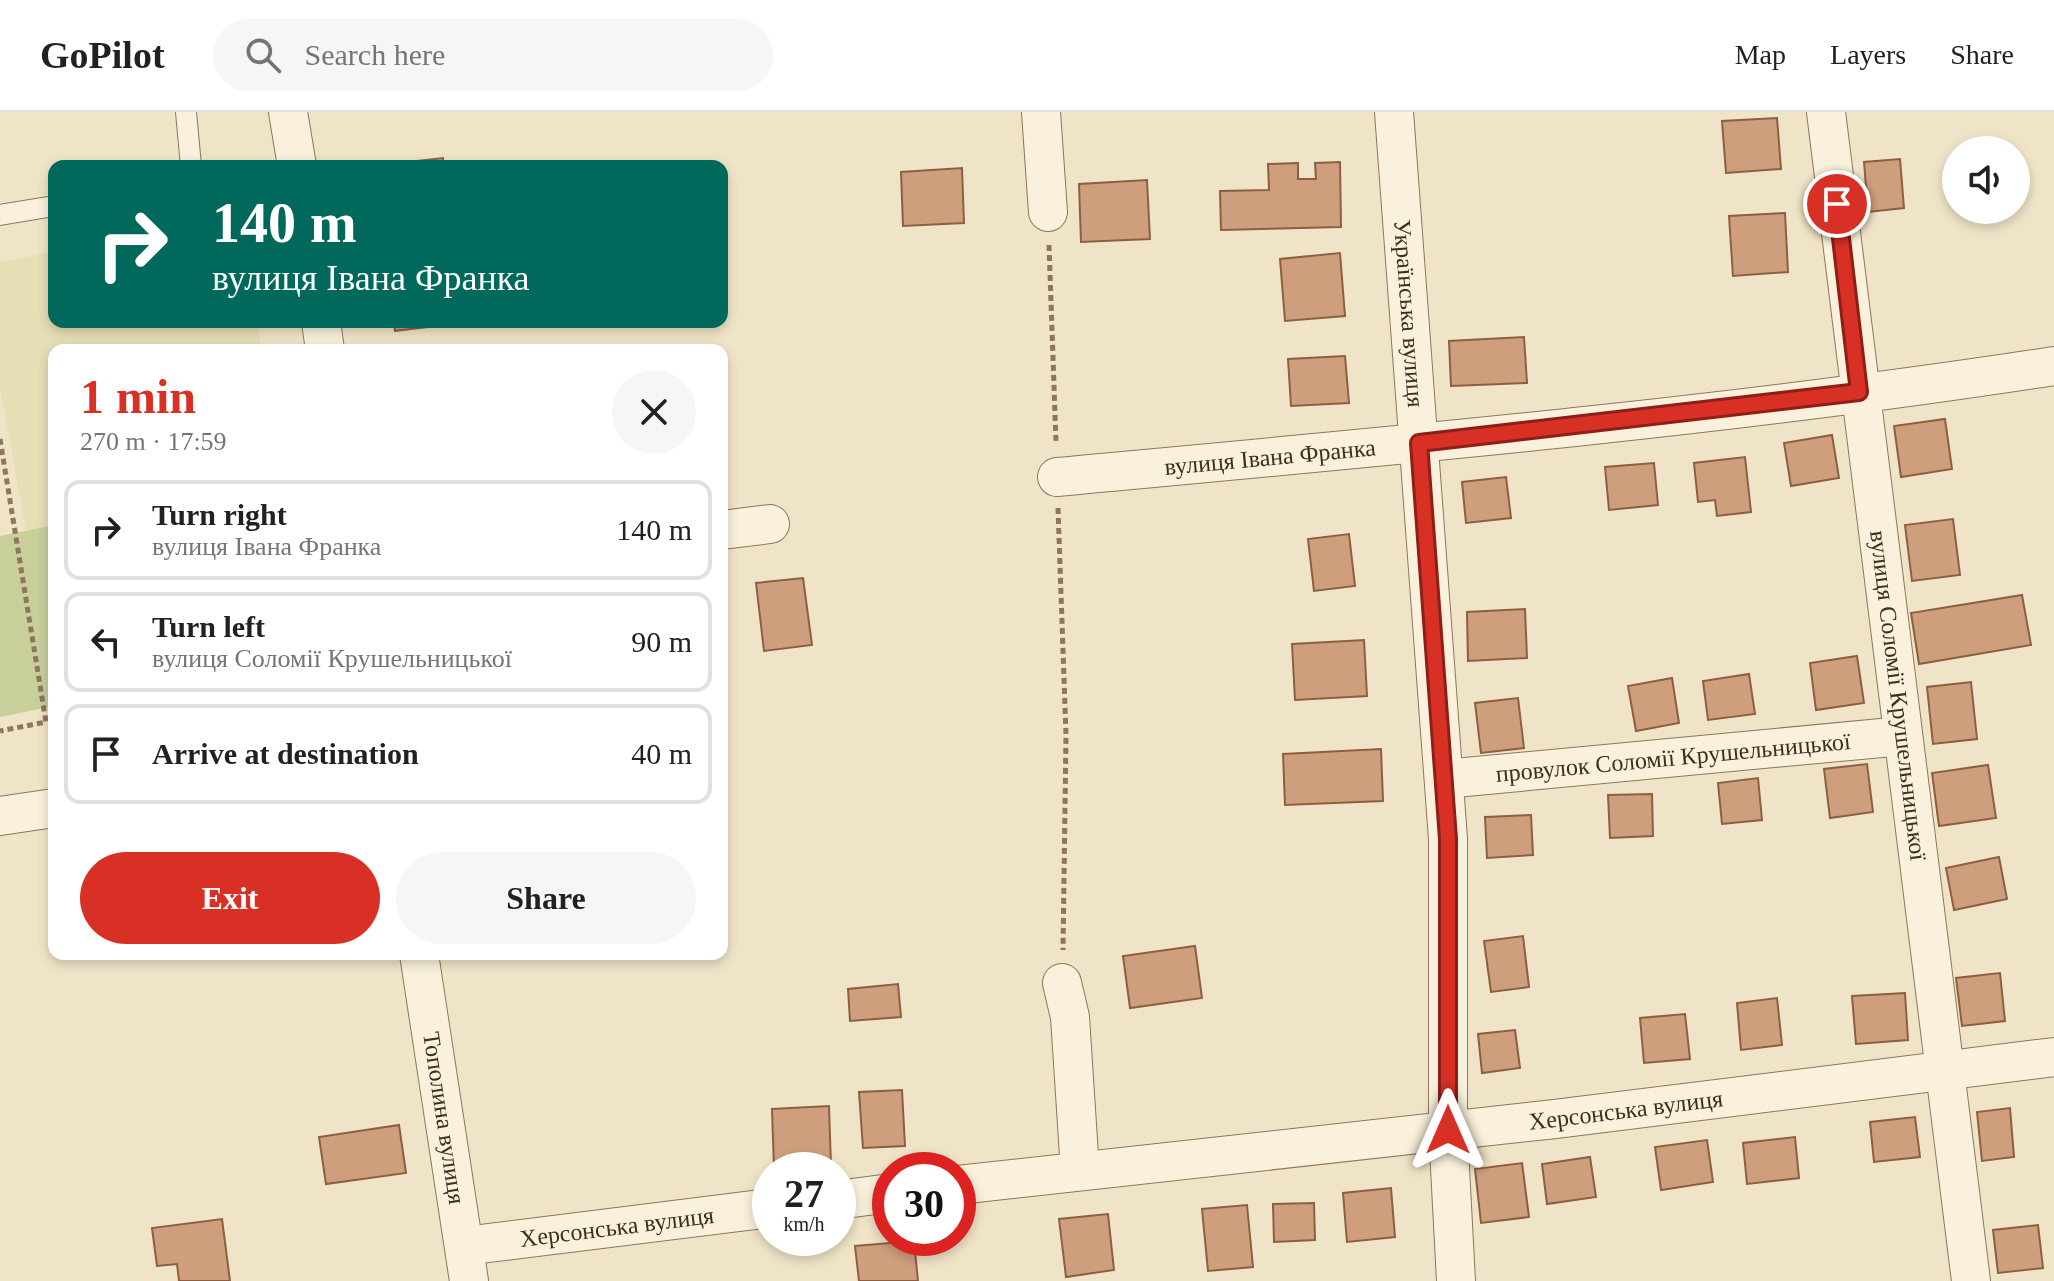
<!DOCTYPE html>
<meta charset="utf-8">
<style>
:root{--surface:#fff;--page:#f6f6f6;--text:#202124;--muted:#757577;--line:#e0e0e0;--accent:#d93025}
body{margin:0;font-family:"Times New Roman",serif;background:var(--page);color:var(--text);height:100vh;display:flex;flex-direction:column;font-size:30px;white-space:nowrap}
*{box-sizing:border-box;margin:0}
p{font-size:26px;color:var(--muted)}
.icon{flex:none;width:44px;height:44px;fill:none;stroke:currentColor;stroke-width:2;stroke-linecap:round;stroke-linejoin:round}
.map{position:relative;flex:1;overflow:hidden}
.side{position:absolute;left:48px;top:232px;width:680px;height:616px;display:flex;flex-direction:column;background:var(--surface);border-radius:16px;box-shadow:0 4px 12px #0003}
.side>*{flex:none}
.guide{position:absolute;left:48px;top:48px;width:680px;height:168px;border-radius:16px;box-shadow:0 4px 12px #0003;background:#00695c;color:#fff;overflow:hidden}
.tools{position:absolute;left:1942px;top:24px;display:grid;gap:16px}
.tools a{display:grid;place-items:center;width:88px;height:88px;border-radius:50%;background:var(--surface);box-shadow:0 4px 12px #0003;font-size:40px}
.speed{position:absolute;left:752px;top:1040px;display:flex;gap:16px;font-size:40px;font-weight:700;text-align:center}
.speed>*{display:grid;place-content:center;width:104px;height:104px;border-radius:50%;background:var(--surface);box-shadow:0 4px 12px #0003;line-height:1}
.speed small{font-size:20px;font-weight:400}
.speed .limit{border:12px solid #d22;background:#fff;color:#111}
.pin{position:absolute;display:grid;place-items:center;width:68px;height:68px;color:#fff;margin:-34px;border:4px solid #fff;border-radius:50%;box-shadow:0 2px 8px #0007}
.me{position:absolute;width:88px;margin:-44px;rotate:0deg;stroke-linejoin:round;filter:drop-shadow(0 0 6px #0008)}
.turn{display:flex;align-items:center;gap:28px;height:168px;padding:0 32px;font-size:36px}
.turn .icon{width:104px;height:104px;stroke-width:2.5}
.turn b{display:block;font-size:56px;line-height:68px}
.round{display:grid;place-items:center;flex:none;width:84px;height:84px;border-radius:42px;background:var(--page)}
.overview{display:flex;align-items:center;justify-content:space-between;height:136px;padding:0 32px}
h1{font-size:48px;font-weight:700;line-height:60px;color:var(--accent)}
.primary-button{display:flex;gap:16px;margin-top:auto;padding:16px 32px}
.primary-button a{flex:1;height:92px;border-radius:48px;background:var(--accent);color:#fff;font-size:32px;font-weight:700;line-height:92px;text-align:center}
.primary-button a+a{background:var(--page);color:var(--text)}
ul{padding:0;list-style:none}
li{display:flex;align-items:center;gap:24px;height:100px;margin:0 16px 12px;padding:0 16px;border:4px solid var(--line);border-radius:16px}
li div{flex:1}
li b{display:block;font-size:30px}
li em{font-style:normal}
header{display:flex;align-items:center;gap:48px;box-sizing:border-box;height:112px;padding:0 40px;background:var(--surface);border-bottom:2px solid var(--line)}
header strong{font-size:38px}
nav{display:flex;gap:44px;margin-inline-start:auto;font-size:28px}
.search{width:560px;height:72px;background:var(--page);display:flex;align-items:center;gap:20px;box-sizing:border-box;padding:0 28px;border-radius:44px;color:var(--muted);font-size:30px}
.map>svg:first-child{display:block}
.farmland{fill:#e6deb5}
.green{fill:#c9cf9b}
.building{fill:#cf9f7d;stroke:#8d5f41;stroke-width:2}
.lines{fill:none;stroke-linecap:round;stroke-linejoin:round}
.service-casing{stroke:#8d765c;stroke-width:22}
.minor-casing{stroke:#8d765c;stroke-width:40}
.path{stroke:#8d765c;stroke-width:5;stroke-dasharray:6 4;stroke-linecap:butt}
.service{stroke:#faf1dc;stroke-width:20}
.minor{stroke:#faf1dc;stroke-width:38}
.route-casing{stroke:#8d1f18;stroke-width:20}
.route{stroke:#d93025;stroke-width:14}
.labels{text-anchor:middle;stroke-width:8;stroke-linejoin:round;paint-order:stroke}
.street-label{font-size:24px;fill:#3d2e20;stroke:#f7eed8}
</style>
<header>
<strong>GoPilot</strong>
<div class="search"><svg class="icon" aria-label="search" viewBox="0 0 24 24"><circle cx="10" cy="10" r="6"/><path d="M15 15l6 6"/></svg>Search here</div>
<nav><a>Map</a><a>Layers</a><a>Share</a></nav>
</header>
<div class="map">
<svg width="2054" height="1169" viewBox="0 0 2054 1169">
<rect width="100%" height="100%" fill="#f0e4c8"/>
<polygon class="farmland" points="54,140 54,210 257,210 262,238 54,238 54,413 26,418 0,275 0,150"/>
<polygon class="green" points="54,413 54,594 0,605 0,424"/>
<g class="building">
<polygon points="1777,6 1781,57 1726,61 1722,9"/>
<polygon points="443,46 443,54 381,54 381,53"/>
<polygon points="1900,47 1904,96 1868,100 1864,50"/>
<polygon points="1340,50 1341,115 1221,118 1220,79 1269,78 1268,52 1298,51 1298,67 1316,67 1315,51"/>
<polygon points="962,56 964,111 903,114 901,60"/>
<polygon points="1147,68 1150,127 1081,130 1079,72"/>
<polygon points="1785,101 1788,160 1733,164 1729,104"/>
<polygon points="1340,141 1345,204 1285,209 1280,147"/>
<polygon points="394,210 470,210 395,219"/>
<polygon points="1524,225 1527,271 1451,274 1449,229"/>
<polygon points="1345,244 1349,291 1291,294 1288,247"/>
<polygon points="1945,307 1952,357 1901,365 1894,314"/>
<polygon points="1832,323 1839,366 1791,374 1784,331"/>
<polygon points="1745,345 1751,400 1717,404 1715,388 1698,390 1694,351"/>
<polygon points="1654,351 1658,393 1609,398 1605,355"/>
<polygon points="1506,365 1511,406 1466,411 1462,370"/>
<polygon points="1953,407 1960,463 1912,469 1905,413"/>
<polygon points="1349,422 1355,474 1314,479 1308,427"/>
<polygon points="803,466 812,533 764,539 756,471"/>
<polygon points="2022,483 2031,533 1919,552 1911,501"/>
<polygon points="1525,497 1527,546 1468,549 1467,500"/>
<polygon points="1364,528 1367,584 1295,588 1292,532"/>
<polygon points="1857,544 1864,591 1816,598 1810,551"/>
<polygon points="1749,562 1755,602 1708,608 1703,569"/>
<polygon points="1672,566 1679,611 1636,619 1628,574"/>
<polygon points="1971,570 1977,627 1933,632 1927,575"/>
<polygon points="1518,586 1524,636 1481,641 1475,591"/>
<polygon points="1381,637 1383,689 1285,693 1283,642"/>
<polygon points="1867,652 1873,700 1830,706 1824,657"/>
<polygon points="1988,653 1996,706 1939,714 1932,661"/>
<polygon points="1758,666 1762,708 1722,712 1718,671"/>
<polygon points="1652,682 1653,724 1610,726 1608,683"/>
<polygon points="1531,703 1533,743 1487,746 1485,705"/>
<polygon points="1999,745 2007,787 1954,798 1946,756"/>
<polygon points="1523,824 1529,875 1491,880 1484,829"/>
<polygon points="1195,834 1202,886 1130,896 1123,844"/>
<polygon points="2000,861 2005,909 1962,914 1956,866"/>
<polygon points="898,872 901,905 850,909 848,877"/>
<polygon points="1905,881 1908,928 1856,932 1852,884"/>
<polygon points="1777,886 1782,933 1741,938 1737,891"/>
<polygon points="1685,902 1690,947 1644,951 1640,906"/>
<polygon points="1515,918 1520,956 1482,961 1478,922"/>
<polygon points="902,978 905,1034 863,1036 859,980"/>
<polygon points="829,994 831,1054 774,1057 772,997"/>
<polygon points="2010,996 2014,1045 1982,1049 1977,1000"/>
<polygon points="1915,1005 1920,1045 1874,1050 1870,1010"/>
<polygon points="399,1013 406,1061 326,1072 319,1025"/>
<polygon points="1795,1025 1799,1066 1747,1072 1743,1031"/>
<polygon points="1707,1028 1713,1070 1661,1078 1655,1035"/>
<polygon points="1590,1045 1596,1085 1547,1092 1542,1052"/>
<polygon points="1522,1051 1529,1105 1481,1111 1475,1057"/>
<polygon points="1391,1076 1395,1125 1347,1130 1343,1081"/>
<polygon points="1314,1091 1315,1128 1274,1130 1273,1092"/>
<polygon points="1247,1093 1253,1155 1208,1159 1202,1097"/>
<polygon points="1108,1102 1114,1158 1066,1165 1059,1107"/>
<polygon points="222,1107 230,1169 179,1169 177,1152 157,1154 152,1116"/>
<polygon points="2038,1113 2043,1156 1998,1161 1993,1118"/>
<polygon points="914,1129 918,1169 859,1169 855,1134"/>
</g>
<g class="lines">
<g class="service-casing">
<g id="service">
<polyline points="186,0 191,54"/>
<polyline points="0,103 54,94"/>
</g>
</g>
<g class="minor-casing">
<g id="minor">
<polyline points="288,0 297,54"/>
<polyline points="1041,0 1048,100"/>
<path id="s1" d="M1394,0L1448,727V1018L1456,1169"/>
<path id="s2" d="M1826,0L1971,1169"/>
<polyline points="321,210 325,238"/>
<path id="s3" d="M1057,365C1390,334 1724,305 2054,254"/>
<polyline points="722,418 770,412"/>
<path id="s4" d="M1444,667L1903,624"/>
<polyline points="0,704 54,696"/>
<path id="s5" d="M419,842L469,1169"/>
<polyline points="1062,871 1070,905 1080,1059"/>
<path id="s6" d="M958,1073L1555,1007L2054,945"/>
<polyline points="838,1088 890,1081"/>
<path id="s7" d="M464,1134L770,1096"/>
</g>
</g>
<g class="path">
<polyline points="1049,133 1056,330"/>
<polyline points="0,327 46,610 0,619"/>
<polyline points="1058,396 1066,623 1063,838"/>
</g>
<use href="#service" class="service"/>
<use href="#minor" class="minor"/>
</g>
<g class="lines">
<g class="route-casing">
<polyline id="route" points="1448,1018 1448,727 1419,331 1859,280 1837,92"/>
</g>
<use href="#route" class="route"/>
</g>
<g class="labels">
<g class="street-label">
<text dy="8" stroke="none"><textPath href="#s1" startOffset="202">Українська вулиця</textPath></text>
<text dy="8" stroke="none"><textPath href="#s3" startOffset="214">вулиця Івана Франка</textPath></text>
<text dy="8" stroke="none"><textPath href="#s2" startOffset="588">вулиця Соломії Крушельницької</textPath></text>
<text dy="8" stroke="none"><textPath href="#s4" startOffset="230">провулок Соломії Крушельницької</textPath></text>
<text dy="8" stroke="none"><textPath href="#s6" startOffset="672">Херсонська вулиця</textPath></text>
<text dy="8" stroke="none"><textPath href="#s5" startOffset="166">Тополина вулиця</textPath></text>
<text dy="8" stroke="none"><textPath href="#s7" startOffset="154">Херсонська вулиця</textPath></text>
</g>
</g>
</svg>
<div class="tools">
<a><svg class="icon" aria-label="sound" viewBox="0 0 24 24"><path d="M4 9h4l5-4v14l-5-4H4zM17 9q2 3 0 6"/></svg></a>
</div>
<div class="speed"><div>27<small>km/h</small></div><div class="limit">30</div></div>
<div class="pin" style="left:1837px;top:92px;background:#d93025"><svg class="icon" aria-label="arrive" viewBox="0 0 24 24"><path d="M6 21V4h12l-3 4 3 4H6"/></svg></div>
<svg class="me" style="left:1448px;top:1018px" viewBox="-20 -20 40 40"><path d="M0-17L14 15 0 8-14 15z" fill="#d93025" stroke="#fff" stroke-width="4"/></svg>
<div class="guide">
<div class="turn"><svg class="icon" aria-label="right" viewBox="0 0 24 24"><path d="M7 20v-9h11M14 6l5 5-5 5"/></svg><div><b>140 m</b>вулиця Івана Франка</div></div>
</div>
<section class="side">
<div class="overview"><div><h1>1 min</h1><p>270 m · 17:59</p></div><a class="round"><svg class="icon" aria-label="close" viewBox="0 0 24 24"><path d="M6 6l12 12M18 6L6 18"/></svg></a></div>
<ul>
<li><svg class="icon" aria-label="right" viewBox="0 0 24 24"><path d="M7 20v-9h11M14 6l5 5-5 5"/></svg><div><b>Turn right</b><p>вулиця Івана Франка</p></div><em>140 m</em></li>
<li><svg class="icon" aria-label="left" viewBox="0 0 24 24"><path d="M17 20v-9H6M10 6l-5 5 5 5"/></svg><div><b>Turn left</b><p>вулиця Соломії Крушельницької</p></div><em>90 m</em></li>
<li><svg class="icon" aria-label="arrive" viewBox="0 0 24 24"><path d="M6 21V4h12l-3 4 3 4H6"/></svg><div><b>Arrive at destination</b></div><em>40 m</em></li>
</ul>
<div class="primary-button"><a>Exit</a><a>Share</a></div>
</section>
</div>
